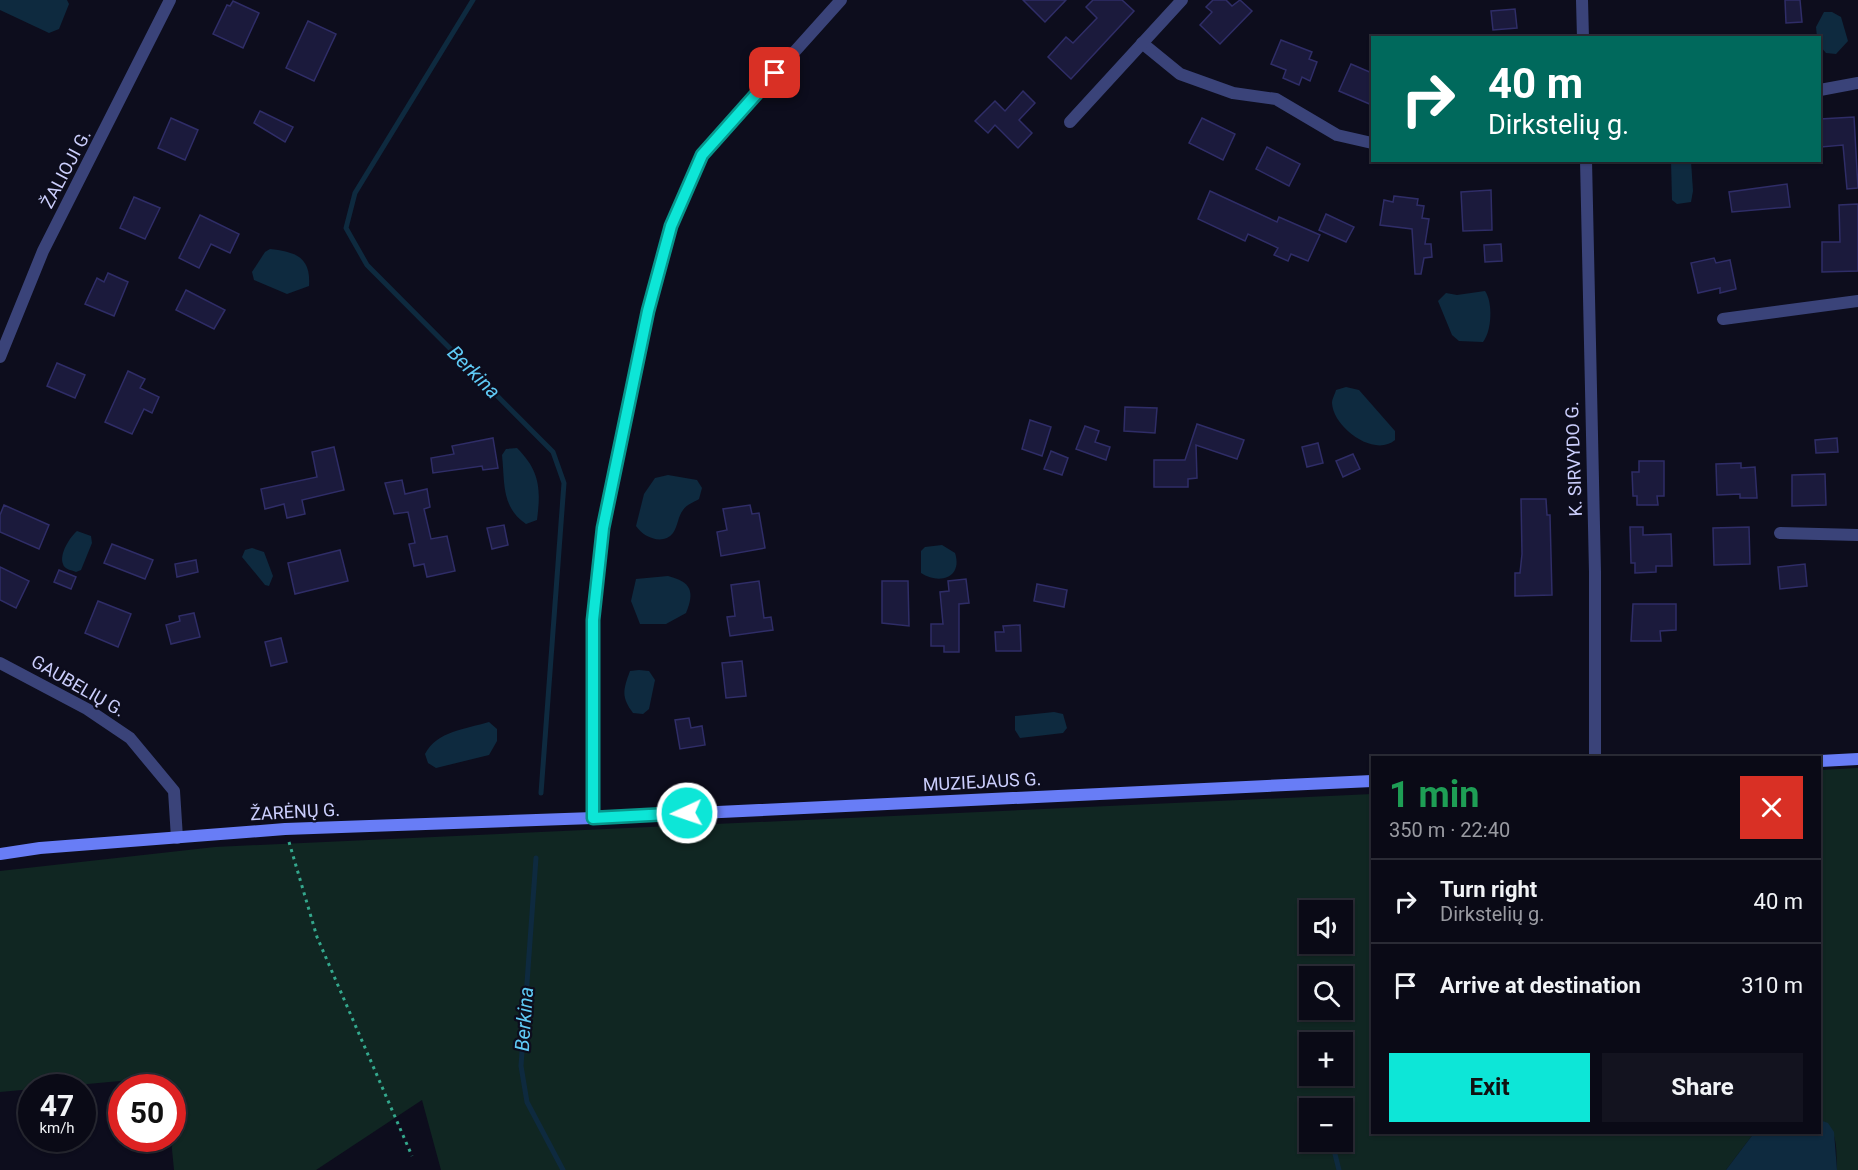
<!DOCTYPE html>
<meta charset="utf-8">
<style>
:root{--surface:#0a0a16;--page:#13131f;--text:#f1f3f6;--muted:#999aa1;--line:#2a2b35;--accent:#0de6d7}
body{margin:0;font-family:Roboto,sans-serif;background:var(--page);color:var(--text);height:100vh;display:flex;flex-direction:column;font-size:22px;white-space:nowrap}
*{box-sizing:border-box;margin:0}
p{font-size:20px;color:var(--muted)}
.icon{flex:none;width:33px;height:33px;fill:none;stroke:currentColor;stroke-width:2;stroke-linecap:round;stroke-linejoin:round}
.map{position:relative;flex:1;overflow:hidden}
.panel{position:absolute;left:1371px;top:756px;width:450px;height:378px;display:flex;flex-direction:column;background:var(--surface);border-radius:0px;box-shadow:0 2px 4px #0004,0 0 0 2px var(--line)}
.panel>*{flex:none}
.hud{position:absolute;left:1371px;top:36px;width:450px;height:126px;border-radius:0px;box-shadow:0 2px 4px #0004,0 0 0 2px var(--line);background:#00695c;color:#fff;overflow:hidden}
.buttons{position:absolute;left:1299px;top:900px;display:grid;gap:12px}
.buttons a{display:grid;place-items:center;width:54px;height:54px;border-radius:0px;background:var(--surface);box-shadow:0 2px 4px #0004,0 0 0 2px var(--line);font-size:30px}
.speed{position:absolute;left:18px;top:1074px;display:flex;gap:12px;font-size:30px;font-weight:700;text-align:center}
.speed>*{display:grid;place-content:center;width:78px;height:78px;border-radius:50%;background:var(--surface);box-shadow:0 2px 4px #0004,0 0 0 2px var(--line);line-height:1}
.speed small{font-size:15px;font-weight:400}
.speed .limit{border:9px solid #d22;background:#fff;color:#111}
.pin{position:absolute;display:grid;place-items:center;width:51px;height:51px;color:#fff;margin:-26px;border-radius:12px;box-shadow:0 3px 9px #0006}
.me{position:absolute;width:66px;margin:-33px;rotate:267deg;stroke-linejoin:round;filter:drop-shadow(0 0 4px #0008)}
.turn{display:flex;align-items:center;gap:21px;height:126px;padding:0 18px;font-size:27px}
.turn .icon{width:78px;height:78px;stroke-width:2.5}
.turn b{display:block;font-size:42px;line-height:51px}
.round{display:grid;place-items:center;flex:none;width:63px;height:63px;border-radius:0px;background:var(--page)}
.overview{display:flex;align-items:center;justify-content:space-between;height:102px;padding:0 18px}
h1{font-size:36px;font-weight:700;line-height:45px;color:#1e9e55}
.button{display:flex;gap:12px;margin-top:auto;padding:12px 18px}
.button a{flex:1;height:69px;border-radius:0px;background:var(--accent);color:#111;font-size:24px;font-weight:700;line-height:69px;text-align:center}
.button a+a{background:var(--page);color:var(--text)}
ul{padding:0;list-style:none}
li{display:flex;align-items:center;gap:18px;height:84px;padding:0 18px;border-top:2px solid var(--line)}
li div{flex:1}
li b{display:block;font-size:22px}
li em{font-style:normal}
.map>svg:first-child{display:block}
.green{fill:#102622;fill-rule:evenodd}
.water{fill:#0e2a3f}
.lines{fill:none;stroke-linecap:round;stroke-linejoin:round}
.stream{stroke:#0e2a3f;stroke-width:5}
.building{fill:#1b1a3c;stroke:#2f2d67;stroke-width:1.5}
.path{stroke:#34a88d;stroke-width:3;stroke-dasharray:3 4.5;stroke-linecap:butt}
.street{stroke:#3a4379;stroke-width:12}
.secondary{stroke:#687df6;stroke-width:12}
.route-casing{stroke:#08968c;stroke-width:15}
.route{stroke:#0de6d7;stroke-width:10}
.labels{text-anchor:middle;stroke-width:4.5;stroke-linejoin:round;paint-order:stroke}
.street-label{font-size:18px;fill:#cbcefc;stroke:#0d0d1d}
.water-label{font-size:20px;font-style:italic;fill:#5fcaf6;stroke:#0d0d1d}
</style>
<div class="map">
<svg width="1858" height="1170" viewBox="0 0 1858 1170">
<rect width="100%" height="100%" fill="#0d0d1d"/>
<g class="green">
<path d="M1858,768V1170H1837C1836,1152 1839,1127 1820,1120V770Z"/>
<path d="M1372,794V1132L1754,1133L1726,1170H441L422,1100L316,1170H174L171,1139L172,1088L166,1087L164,1077L0,1092V871L215,847ZM1310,910H1342V944H1310ZM1310,976H1342V1010H1310ZM1310,1042H1342V1076H1310ZM1310,1108H1342V1142H1310Z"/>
</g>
<g class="water">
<polygon points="0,0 67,0 69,4 59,29 49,33 0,10"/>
<polygon points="1824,12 1832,12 1841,17 1848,41 1836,54 1826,53 1820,46 1820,38 1817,37 1816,27"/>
<polygon points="1671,161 1691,161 1693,191 1691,202 1677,204 1672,200"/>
<path d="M270,249C296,252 311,257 309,286L287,294L254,280L252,272L265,252Z"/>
<path d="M1485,291C1493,302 1492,331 1483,342L1459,341L1452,335L1438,301L1446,293L1457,295Z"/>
<path d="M1346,387L1359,390L1395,431V440C1374,458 1333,427 1332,403C1332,399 1335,394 1336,390Z"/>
<path d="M517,448C540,471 541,489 537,520L526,524C501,507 505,483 502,455L506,449Z"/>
<path d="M668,475L697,480L702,488L699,499C694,502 686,505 683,510C678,516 678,526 673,533C663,546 643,537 636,526L644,494L655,478Z"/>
<path d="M77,531L91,536L92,543L81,570L76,572C71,570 64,569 63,564C59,554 70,537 77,531Z"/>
<path d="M942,545L955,553C963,578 939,585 921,573V551L925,547Z"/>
<polygon points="252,548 264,552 273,576 269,586 265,585 242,557 245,550"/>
<path d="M668,576C691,582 695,591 686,613L666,624H640L631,601L636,579Z"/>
<path d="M639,670L649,671L655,680L649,709L643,714L633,713C621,697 623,690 630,671Z"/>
<polygon points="1054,712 1063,714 1067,728 1063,733 1020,738 1015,730 1015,716"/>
<path d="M489,722L497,729V741L489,755L436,768L428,763L425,754C437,731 466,729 489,722Z"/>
<polygon points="1820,1120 1828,1123 1834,1132 1837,1170 1726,1170 1754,1133 1820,1132"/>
</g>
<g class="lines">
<g class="stream">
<polyline points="473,0 355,193 346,228 367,265 553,452 564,483 541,793"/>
<polyline points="536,858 521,1066 527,1102 563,1170"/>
<polyline points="1321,1100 1324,1108"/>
<polyline points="1332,1142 1339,1170"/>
</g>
</g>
<g class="building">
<polygon points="1023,0 1066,0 1045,22"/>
<polygon points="1093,0 1122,0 1134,11 1071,79 1048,57 1066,37 1073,43 1097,18 1086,7"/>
<polygon points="1213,0 1226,0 1232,6 1240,0 1252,11 1220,44 1200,25 1212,12 1206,7"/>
<polygon points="1785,0 1800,0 1802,22 1786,23"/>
<polygon points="233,1 259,13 243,48 213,34 227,5 230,6"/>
<polygon points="1515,9 1517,28 1493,30 1491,11"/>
<polygon points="308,21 336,34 314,81 286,68"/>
<polygon points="1281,40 1312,52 1309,59 1317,62 1310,81 1302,77 1299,85 1283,78 1286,70 1271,64"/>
<polygon points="1351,64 1372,73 1372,105 1339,91"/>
<polygon points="1023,91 1035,103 1019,120 1032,133 1018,148 995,125 988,133 975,121 995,101 1005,111"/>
<polygon points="260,111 293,127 285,142 254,123"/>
<polygon points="1854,117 1858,188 1847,189 1843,145 1821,147 1820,119"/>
<polygon points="171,118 198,130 185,160 158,148"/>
<polygon points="1202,118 1235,134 1223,160 1189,143"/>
<polygon points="1267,147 1300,164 1289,186 1256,169"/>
<polygon points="1787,184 1790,207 1732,212 1729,192"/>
<polygon points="1491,190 1492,230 1463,231 1461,192"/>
<polygon points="1210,191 1277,222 1279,217 1320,235 1308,261 1291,254 1288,261 1274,255 1278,248 1248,234 1245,241 1198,219"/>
<polygon points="1394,196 1418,199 1417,205 1424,206 1422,218 1429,219 1425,244 1431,244 1432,257 1424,258 1421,274 1415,274 1412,229 1380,225 1384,200 1393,202"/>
<polygon points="134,197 160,208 145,239 120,228"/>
<polygon points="1858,204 1858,271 1822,272 1822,242 1840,242 1839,205"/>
<polygon points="1326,214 1354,227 1346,242 1319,230"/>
<polygon points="200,215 239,234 230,253 211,244 199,268 179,258"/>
<polygon points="1501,244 1502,261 1485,262 1484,245"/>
<polygon points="1714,258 1716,263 1730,260 1736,289 1720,293 1720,288 1698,293 1691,263"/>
<polygon points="108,273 128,282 114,316 85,304 97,278 104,282"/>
<polygon points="186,290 225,310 214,329 176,310"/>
<polygon points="57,363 85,375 75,398 47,386"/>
<polygon points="128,371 145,379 140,388 159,397 152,413 144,409 132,434 105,422"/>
<polygon points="1125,407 1157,408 1155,433 1124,431"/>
<polygon points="1030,420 1051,427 1042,456 1022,449"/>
<polygon points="1197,424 1244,440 1237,459 1196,445 1197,478 1188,479 1188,487 1154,487 1154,460 1185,460"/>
<polygon points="1085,426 1099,431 1095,442 1110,447 1106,460 1076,449"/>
<polygon points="493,438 498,468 483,470 482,466 433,473 431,458 454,454 452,446"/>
<polygon points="1837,438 1838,452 1816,453 1815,440"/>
<polygon points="1318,443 1323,463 1307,467 1302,447"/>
<polygon points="334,447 344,490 302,500 305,514 287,518 284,504 265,509 261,489 317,477 312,452"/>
<polygon points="1051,451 1068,458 1062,475 1044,469"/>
<polygon points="1353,454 1360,469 1343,477 1336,461"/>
<polygon points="1639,461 1664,461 1664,496 1657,496 1658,505 1637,505 1637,496 1633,496 1632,472 1639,472"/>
<polygon points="1741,463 1741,468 1755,467 1757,498 1740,498 1740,494 1717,495 1716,464"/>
<polygon points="1825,474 1826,505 1792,506 1792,475"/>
<polygon points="402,480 405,494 427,489 430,507 424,509 431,539 447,536 455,571 427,577 424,564 414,566 409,544 415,543 408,512 394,514 385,483"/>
<polygon points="1521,499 1546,499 1547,515 1550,515 1552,595 1515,596 1515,573 1520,573 1522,554"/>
<polygon points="4,505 49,525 39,549 0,532 0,515"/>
<polygon points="750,505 752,514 759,513 765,548 721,556 717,532 727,530 723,509"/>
<polygon points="504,525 508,545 492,549 487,528"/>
<polygon points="1630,527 1643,527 1643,535 1671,534 1672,566 1656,566 1656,572 1635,573 1635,563 1631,563"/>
<polygon points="1749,527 1750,564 1714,565 1713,528"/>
<polygon points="112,544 153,560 145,579 104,563"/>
<polygon points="340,550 348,581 295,594 288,563"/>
<polygon points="196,560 198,572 177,577 175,564"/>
<polygon points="1805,564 1807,586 1780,589 1778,567"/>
<polygon points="0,567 29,581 16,608 0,600"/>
<polygon points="59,570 76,577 71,589 54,582"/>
<polygon points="966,579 969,603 959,604 959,652 944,652 944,646 931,646 931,624 943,624 940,592 949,591 948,581"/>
<polygon points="759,581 764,618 771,617 773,630 730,636 727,617 735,616 731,585"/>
<polygon points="882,581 908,581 909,626 882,623"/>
<polygon points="1037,584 1067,590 1064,607 1034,601"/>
<polygon points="98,601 131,614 118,647 85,633"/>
<polygon points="1633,604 1676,604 1676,630 1660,631 1661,641 1631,641"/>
<polygon points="194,613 200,637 171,644 166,625 180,621 179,616"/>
<polygon points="1020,625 1021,651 996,651 995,632 1004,632 1003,626"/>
<polygon points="281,638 287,662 271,666 265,642"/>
<polygon points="742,661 746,696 726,698 722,663"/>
<polygon points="689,718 691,728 702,726 705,745 680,749 675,720"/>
</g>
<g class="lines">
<polyline class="path" points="289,842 317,937 412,1156"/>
<g class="street">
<polyline points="1582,0 1583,38"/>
<polyline points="1142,43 1180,74 1233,93 1276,99 1337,135 1372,143"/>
<polyline points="1820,90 1858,83"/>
<polyline points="1070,122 1182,0"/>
<polyline points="1586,160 1595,572 1595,758"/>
<polyline points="1723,319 1858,301"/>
<polyline points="0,357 43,251 170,0"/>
<polyline points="1780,533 1858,535"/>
<polyline points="0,663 87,709 130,738 174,791 177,838"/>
<polyline points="593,818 593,620 603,528 648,311 671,226 702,155 841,0"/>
</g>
<g class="secondary">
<polyline points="1820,761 1858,759"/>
<polyline points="0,854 40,848 285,829 593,818 1372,781"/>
</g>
</g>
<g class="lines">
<g class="route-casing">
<polyline id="route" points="687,813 593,818 593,620 603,528 648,311 671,226 702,155 775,73"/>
</g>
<use href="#route" class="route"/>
</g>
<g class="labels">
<g class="street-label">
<text transform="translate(66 169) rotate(-62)" y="6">ŽALIOJI G.</text>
<text transform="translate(1574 459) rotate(-92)" y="6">K. SIRVYDO G.</text>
<text transform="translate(78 686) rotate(30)" y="6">GAUBELIŲ G.</text>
<text transform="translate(982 782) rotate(-3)" y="6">MUZIEJAUS G.</text>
<text transform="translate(295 812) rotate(-3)" y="6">ŽARĖNŲ G.</text>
</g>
<g class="water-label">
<text transform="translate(474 372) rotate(45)" y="7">Berkina</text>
<text transform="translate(524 1019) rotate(-86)" y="7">Berkina</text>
</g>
</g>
</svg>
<div class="buttons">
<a><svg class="icon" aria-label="sound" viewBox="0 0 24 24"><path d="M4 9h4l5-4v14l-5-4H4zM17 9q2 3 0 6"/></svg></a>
<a><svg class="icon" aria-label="search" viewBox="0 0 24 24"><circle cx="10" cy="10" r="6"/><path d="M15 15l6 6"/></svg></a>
<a>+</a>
<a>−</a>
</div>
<div class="speed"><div>47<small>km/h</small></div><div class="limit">50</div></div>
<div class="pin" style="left:775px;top:73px;background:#d93025"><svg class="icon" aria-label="arrive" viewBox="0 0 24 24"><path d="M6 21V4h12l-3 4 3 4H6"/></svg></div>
<svg class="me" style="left:687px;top:813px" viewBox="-20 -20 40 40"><circle r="17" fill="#0de6d7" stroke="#fff" stroke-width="3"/><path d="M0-11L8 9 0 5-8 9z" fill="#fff"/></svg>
<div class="hud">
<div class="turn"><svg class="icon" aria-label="right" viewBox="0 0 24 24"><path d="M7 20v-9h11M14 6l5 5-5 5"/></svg><div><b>40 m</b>Dirkstelių g.</div></div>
</div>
<section class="panel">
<div class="overview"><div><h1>1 min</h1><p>350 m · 22:40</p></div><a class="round" style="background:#d93025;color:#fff"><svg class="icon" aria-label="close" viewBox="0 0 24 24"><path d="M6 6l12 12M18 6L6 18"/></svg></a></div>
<ul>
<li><svg class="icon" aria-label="right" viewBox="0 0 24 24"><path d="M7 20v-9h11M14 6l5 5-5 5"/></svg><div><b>Turn right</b><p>Dirkstelių g.</p></div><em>40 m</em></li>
<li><svg class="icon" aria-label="arrive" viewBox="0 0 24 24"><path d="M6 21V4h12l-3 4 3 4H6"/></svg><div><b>Arrive at destination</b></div><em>310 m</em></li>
</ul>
<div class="button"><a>Exit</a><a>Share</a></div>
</section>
</div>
